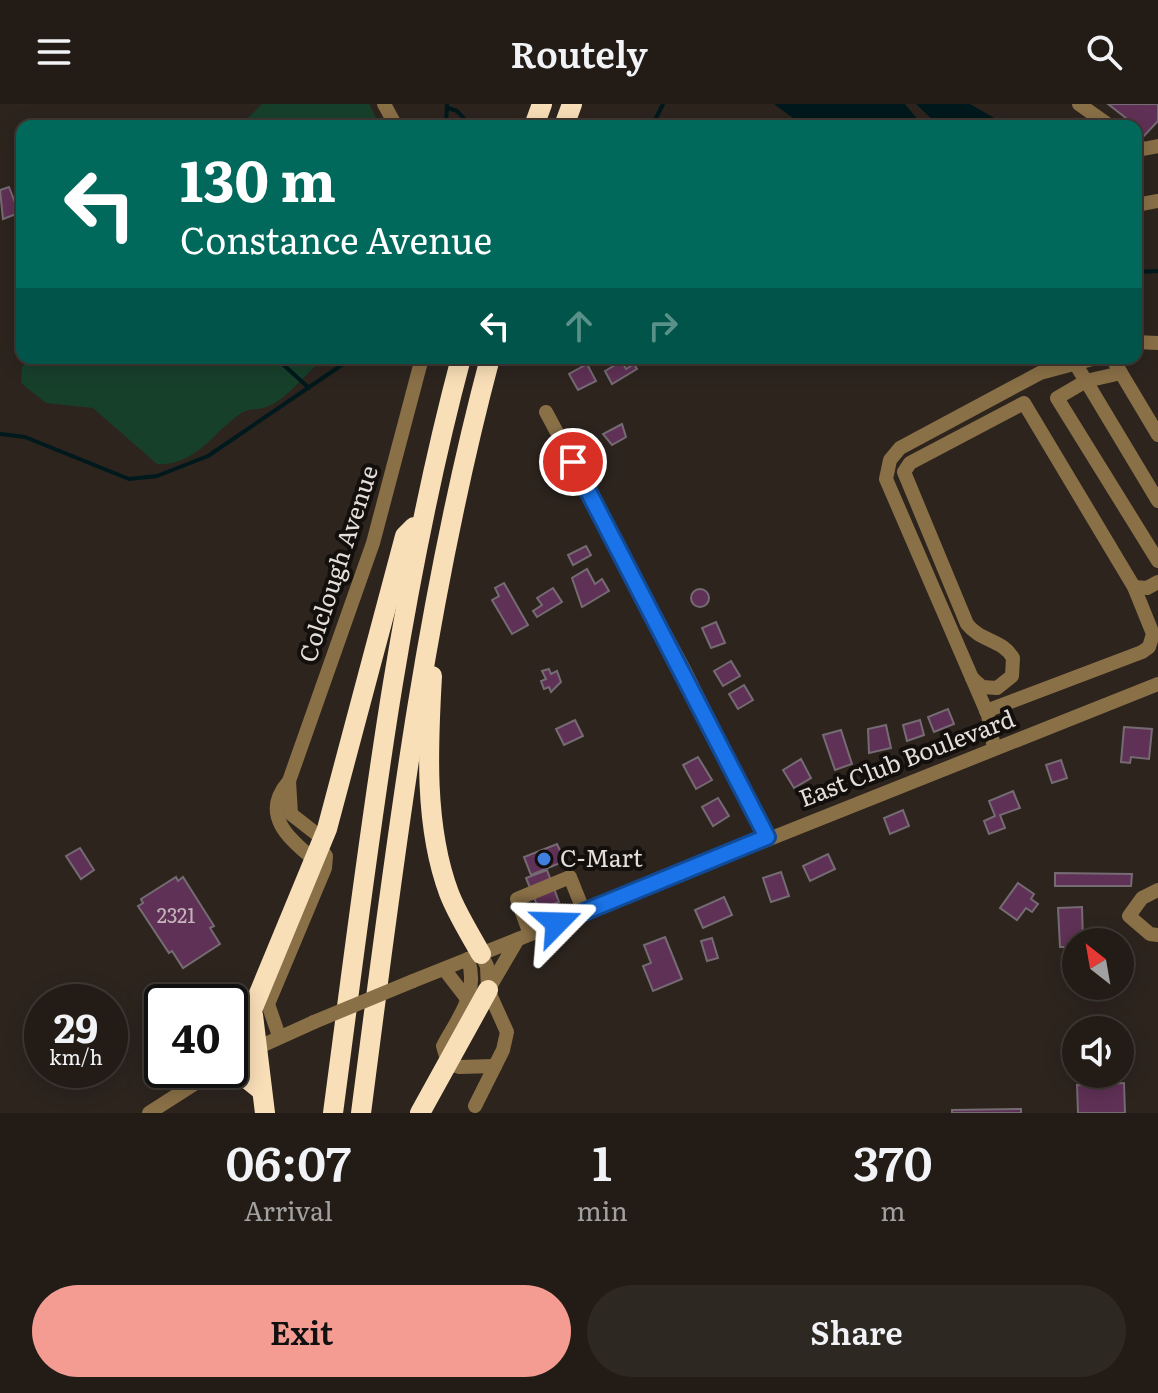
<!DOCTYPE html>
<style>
:root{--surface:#221b16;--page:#2e2823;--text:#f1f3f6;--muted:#a2a1a1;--line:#3f3935;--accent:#f59c92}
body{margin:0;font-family:Literata,serif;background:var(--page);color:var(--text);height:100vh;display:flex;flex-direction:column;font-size:30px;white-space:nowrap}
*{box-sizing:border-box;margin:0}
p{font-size:26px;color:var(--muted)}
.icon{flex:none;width:44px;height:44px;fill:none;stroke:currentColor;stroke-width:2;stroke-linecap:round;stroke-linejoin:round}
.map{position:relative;height:1009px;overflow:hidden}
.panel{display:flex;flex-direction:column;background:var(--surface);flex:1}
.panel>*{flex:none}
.guide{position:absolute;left:16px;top:16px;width:1126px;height:244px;border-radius:16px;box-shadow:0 4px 20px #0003,0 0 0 2px var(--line);background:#00695c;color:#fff;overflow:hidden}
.needle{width:52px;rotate:329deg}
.buttons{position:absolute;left:1062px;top:824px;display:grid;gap:16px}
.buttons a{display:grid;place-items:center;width:72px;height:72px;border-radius:50%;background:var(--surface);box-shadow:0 4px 20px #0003,0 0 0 2px var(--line);font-size:40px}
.speed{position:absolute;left:24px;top:880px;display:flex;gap:16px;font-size:40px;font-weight:700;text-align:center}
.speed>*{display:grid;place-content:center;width:104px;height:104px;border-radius:50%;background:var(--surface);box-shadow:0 4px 20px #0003,0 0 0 2px var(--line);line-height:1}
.speed small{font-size:20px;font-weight:400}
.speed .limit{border:4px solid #111;border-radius:12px;background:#fff;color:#111}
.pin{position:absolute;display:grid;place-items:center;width:68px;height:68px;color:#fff;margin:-34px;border:4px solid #fff;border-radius:50%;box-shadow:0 2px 8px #0007}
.me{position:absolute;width:88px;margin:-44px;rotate:68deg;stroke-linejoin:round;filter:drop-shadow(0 0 6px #0008)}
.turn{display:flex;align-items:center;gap:28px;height:168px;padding:0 32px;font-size:36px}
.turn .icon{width:104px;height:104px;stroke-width:2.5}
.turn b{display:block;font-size:56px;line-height:68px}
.lanes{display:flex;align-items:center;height:76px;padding:0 32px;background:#0003;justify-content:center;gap:40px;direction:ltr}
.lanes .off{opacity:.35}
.eta{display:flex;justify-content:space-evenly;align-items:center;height:136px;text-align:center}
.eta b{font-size:48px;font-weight:600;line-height:56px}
.button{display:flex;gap:16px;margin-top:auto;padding:16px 32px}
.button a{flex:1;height:92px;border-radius:48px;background:var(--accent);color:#111;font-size:32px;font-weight:600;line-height:92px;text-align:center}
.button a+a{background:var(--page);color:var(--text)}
header{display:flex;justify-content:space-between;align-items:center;height:104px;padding:0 32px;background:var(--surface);font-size:36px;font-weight:600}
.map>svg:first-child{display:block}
.green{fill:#17402b}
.water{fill:#00191c}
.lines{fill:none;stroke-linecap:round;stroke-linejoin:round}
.stream{stroke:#00191c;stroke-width:4}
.building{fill:#603156;stroke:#756b73;stroke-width:2}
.path{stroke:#847c77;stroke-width:2;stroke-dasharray:8 4;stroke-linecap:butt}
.minor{stroke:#8a7047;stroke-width:14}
.highway{stroke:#f9dfb8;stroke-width:20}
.minor-bridge{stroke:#8a7047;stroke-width:14}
.route-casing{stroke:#114b97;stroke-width:20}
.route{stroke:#1a73e8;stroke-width:14}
.shop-dot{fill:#3f7fe0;stroke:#130f0c;stroke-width:3}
.labels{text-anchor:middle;stroke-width:8;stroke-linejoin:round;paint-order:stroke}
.number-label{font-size:20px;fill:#c4b4ba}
.street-label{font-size:24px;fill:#e5dfdb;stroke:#130f0c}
.poi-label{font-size:24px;fill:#e5dfdb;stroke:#130f0c;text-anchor:start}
</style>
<header><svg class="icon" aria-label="menu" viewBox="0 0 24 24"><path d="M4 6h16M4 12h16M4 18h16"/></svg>Routely<svg class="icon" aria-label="search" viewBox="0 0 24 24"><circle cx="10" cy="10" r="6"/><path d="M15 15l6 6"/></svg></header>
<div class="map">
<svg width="1158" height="1009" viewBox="0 0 1158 1009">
<rect width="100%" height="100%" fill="#2d241e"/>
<g class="green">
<polygon points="262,0 369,0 380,22 233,22 242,20"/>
<path d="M29,254H326C306,267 291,292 269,302C259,307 250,303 240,310C212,329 196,362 157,360L93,304L46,299L21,279L22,263Z"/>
</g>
<g class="water">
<polygon points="774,0 905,0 923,22 797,17"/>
<polygon points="916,0 970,0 1008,22 939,22"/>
</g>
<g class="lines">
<g class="stream">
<polyline points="448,4 457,7 471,22"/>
<polyline points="446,22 447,0"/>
<polyline points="652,22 663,0"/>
<polyline points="1136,168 1158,167"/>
<polyline points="276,254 309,284"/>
<polyline points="0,330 25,333 129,375 157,372 208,352 352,254"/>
</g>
</g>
<g class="building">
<polygon points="1108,0 1158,0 1158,17 1143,33 1136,22"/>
<polygon points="9,83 19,109 3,115 0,86"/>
<polygon points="622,257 626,265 634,260 637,265 612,280 605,267"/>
<polygon points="587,260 596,277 578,286 569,270"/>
<polygon points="622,320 626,333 612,341 603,330"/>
<polygon points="586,442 591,451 573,461 568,451"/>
<polygon points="587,465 595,480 602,475 609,487 582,503 572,474"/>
<polygon points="504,479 528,521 512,530 492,496 499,492 495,484"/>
<polygon points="553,484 562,498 537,513 533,507 542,501 537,494"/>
<circle cx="700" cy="494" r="9"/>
<polygon points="716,518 725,539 711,544 702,524"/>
<polygon points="731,557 740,572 723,582 714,567"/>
<polygon points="549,565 551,570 557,567 561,578 551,588 549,583 544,585 541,577 546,575 542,567"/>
<polygon points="744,581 753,596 738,605 729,590"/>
<polygon points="948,605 954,620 934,628 928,613"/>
<polygon points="575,616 583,632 564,641 556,625"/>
<polygon points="920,616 924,631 907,637 903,621"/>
<polygon points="886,621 891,644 869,649 868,625"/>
<polygon points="1124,623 1152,625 1149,655 1131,653 1130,659 1121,658"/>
<polygon points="841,626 852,660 835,666 823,631"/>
<polygon points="698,653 712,676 696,685 683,661"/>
<polygon points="801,655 811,674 794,684 783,666"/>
<polygon points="1061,656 1067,674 1052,679 1046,661"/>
<polygon points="1013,687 1020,704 1000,711 1005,724 989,730 984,717 995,712 989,697"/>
<polygon points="718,694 729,712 713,722 702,703"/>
<polygon points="903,706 909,722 890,730 884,714"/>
<polygon points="557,740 565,757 531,771 524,753"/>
<polygon points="80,744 94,766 81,775 66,752"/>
<polygon points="828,750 835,765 810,777 803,762"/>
<polygon points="547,766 559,798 539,806 526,774"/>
<polygon points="781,768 789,792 771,798 763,774"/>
<polygon points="1055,769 1132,770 1131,782 1055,782"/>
<polygon points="176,773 178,777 183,773 214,822 210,824 220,840 183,864 172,847 169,849 138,802 143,799 141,795"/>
<polygon points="1018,779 1034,790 1031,795 1038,800 1032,808 1026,804 1017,816 1000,804"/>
<polygon points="724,793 732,811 703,824 695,806"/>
<polygon points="1082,803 1083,838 1076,838 1076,843 1060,843 1058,804"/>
<polygon points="665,833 682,875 653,887 643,862 651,859 644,841"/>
<polygon points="712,834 718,854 707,857 701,837"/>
<polygon points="1124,979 1125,1009 1078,1009 1077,981"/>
<polygon points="1021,1005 1021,1009 952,1009 952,1006"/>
</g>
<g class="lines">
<polyline class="path" points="345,467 351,459"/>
<g class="minor">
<polyline points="384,0 396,22"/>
<polyline points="1079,0 1110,22"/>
<polyline points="1136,40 1143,45 1158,42"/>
<polyline points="1136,101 1158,97"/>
<polyline points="1136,238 1158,239"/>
<polyline points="1112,254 1158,331"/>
<polyline points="1076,261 1086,277 1057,294 1158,457"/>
<polyline points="1121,269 1086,277 1158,397"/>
<polyline points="546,308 685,567 767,733"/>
<polyline points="1134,483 1147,484 1158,478"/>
<path d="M972,574L982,583L997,584L1012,572L1013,554C1002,535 981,538 967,520L904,368L910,359L1024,299L1134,483L1153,530L1149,543L1142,548L986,607"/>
<polyline points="994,644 988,611 886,375 890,356 900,344 1040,269 1096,254"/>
<polyline points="289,677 291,710 323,735"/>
<path d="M315,756C288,735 260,710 289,677L373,439L422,254"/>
<polyline points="1158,786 1142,794 1129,812 1150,830 1158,831"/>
<polyline points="530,830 517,795 570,773 584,808"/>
<path d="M468,855C479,890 459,912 443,942L448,959L459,963L495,962"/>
<polyline points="444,865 468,896"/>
<polyline points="413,877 1158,580"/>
<polyline points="488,886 518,835"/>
<polyline points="279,932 268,900 325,764 326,752 320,744"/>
<polyline points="252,946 314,918"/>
<polyline points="475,1002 503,946 507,928 488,886 487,862 481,850"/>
<polyline points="149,1009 216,966"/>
</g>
<g class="highway">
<polyline points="534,22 542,0"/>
<polyline points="564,22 572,0"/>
<path d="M432,572C428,642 424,722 449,789C457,810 470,830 481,850"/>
<polyline points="253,911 265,1009"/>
<polyline points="231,957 327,725 405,432 414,423"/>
<polyline points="218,966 241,970 261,986"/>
<path d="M333,1009C367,755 395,502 461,254"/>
<path d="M361,1009C394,755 424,502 490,254"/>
<polyline points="420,1009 488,886"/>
</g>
<polyline class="minor-bridge" points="314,918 413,877"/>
</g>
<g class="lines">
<g class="route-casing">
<polyline id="route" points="557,819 767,733 573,358"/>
</g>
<use href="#route" class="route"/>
</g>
<circle class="shop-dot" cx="544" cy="755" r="8"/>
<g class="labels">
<g class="number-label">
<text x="176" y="819">2321</text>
</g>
<g class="street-label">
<text transform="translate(339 460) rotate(-72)" y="8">Colclough Avenue</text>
<text transform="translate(907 655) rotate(-21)" y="8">East Club Boulevard</text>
</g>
<g class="poi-label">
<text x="560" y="763">C-Mart</text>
</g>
</g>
</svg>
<div class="buttons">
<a><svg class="needle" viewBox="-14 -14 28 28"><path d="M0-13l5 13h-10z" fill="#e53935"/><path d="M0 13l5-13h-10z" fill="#a2a1a1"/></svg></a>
<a><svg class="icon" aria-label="sound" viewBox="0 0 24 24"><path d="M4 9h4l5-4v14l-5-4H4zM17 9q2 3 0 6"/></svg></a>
</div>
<div class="speed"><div>29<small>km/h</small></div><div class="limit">40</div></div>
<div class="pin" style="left:573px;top:358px;background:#d93025"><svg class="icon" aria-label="arrive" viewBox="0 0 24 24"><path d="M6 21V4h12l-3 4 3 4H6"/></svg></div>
<svg class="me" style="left:557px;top:819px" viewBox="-20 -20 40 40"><path d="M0-17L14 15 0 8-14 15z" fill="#1a73e8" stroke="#fff" stroke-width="4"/></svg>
<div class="guide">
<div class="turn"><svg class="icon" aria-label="left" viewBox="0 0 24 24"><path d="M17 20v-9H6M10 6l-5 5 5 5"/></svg><div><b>130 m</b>Constance Avenue</div></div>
<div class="lanes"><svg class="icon" aria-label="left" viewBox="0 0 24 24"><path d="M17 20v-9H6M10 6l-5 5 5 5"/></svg><svg class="icon off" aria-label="ahead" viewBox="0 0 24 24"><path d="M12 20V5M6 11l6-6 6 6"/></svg><svg class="icon off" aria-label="right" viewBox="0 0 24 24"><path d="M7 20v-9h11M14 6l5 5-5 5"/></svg></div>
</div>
</div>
<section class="panel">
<div class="eta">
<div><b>06:07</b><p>Arrival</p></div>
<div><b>1</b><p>min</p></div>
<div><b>370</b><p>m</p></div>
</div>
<div class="button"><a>Exit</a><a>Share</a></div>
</section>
